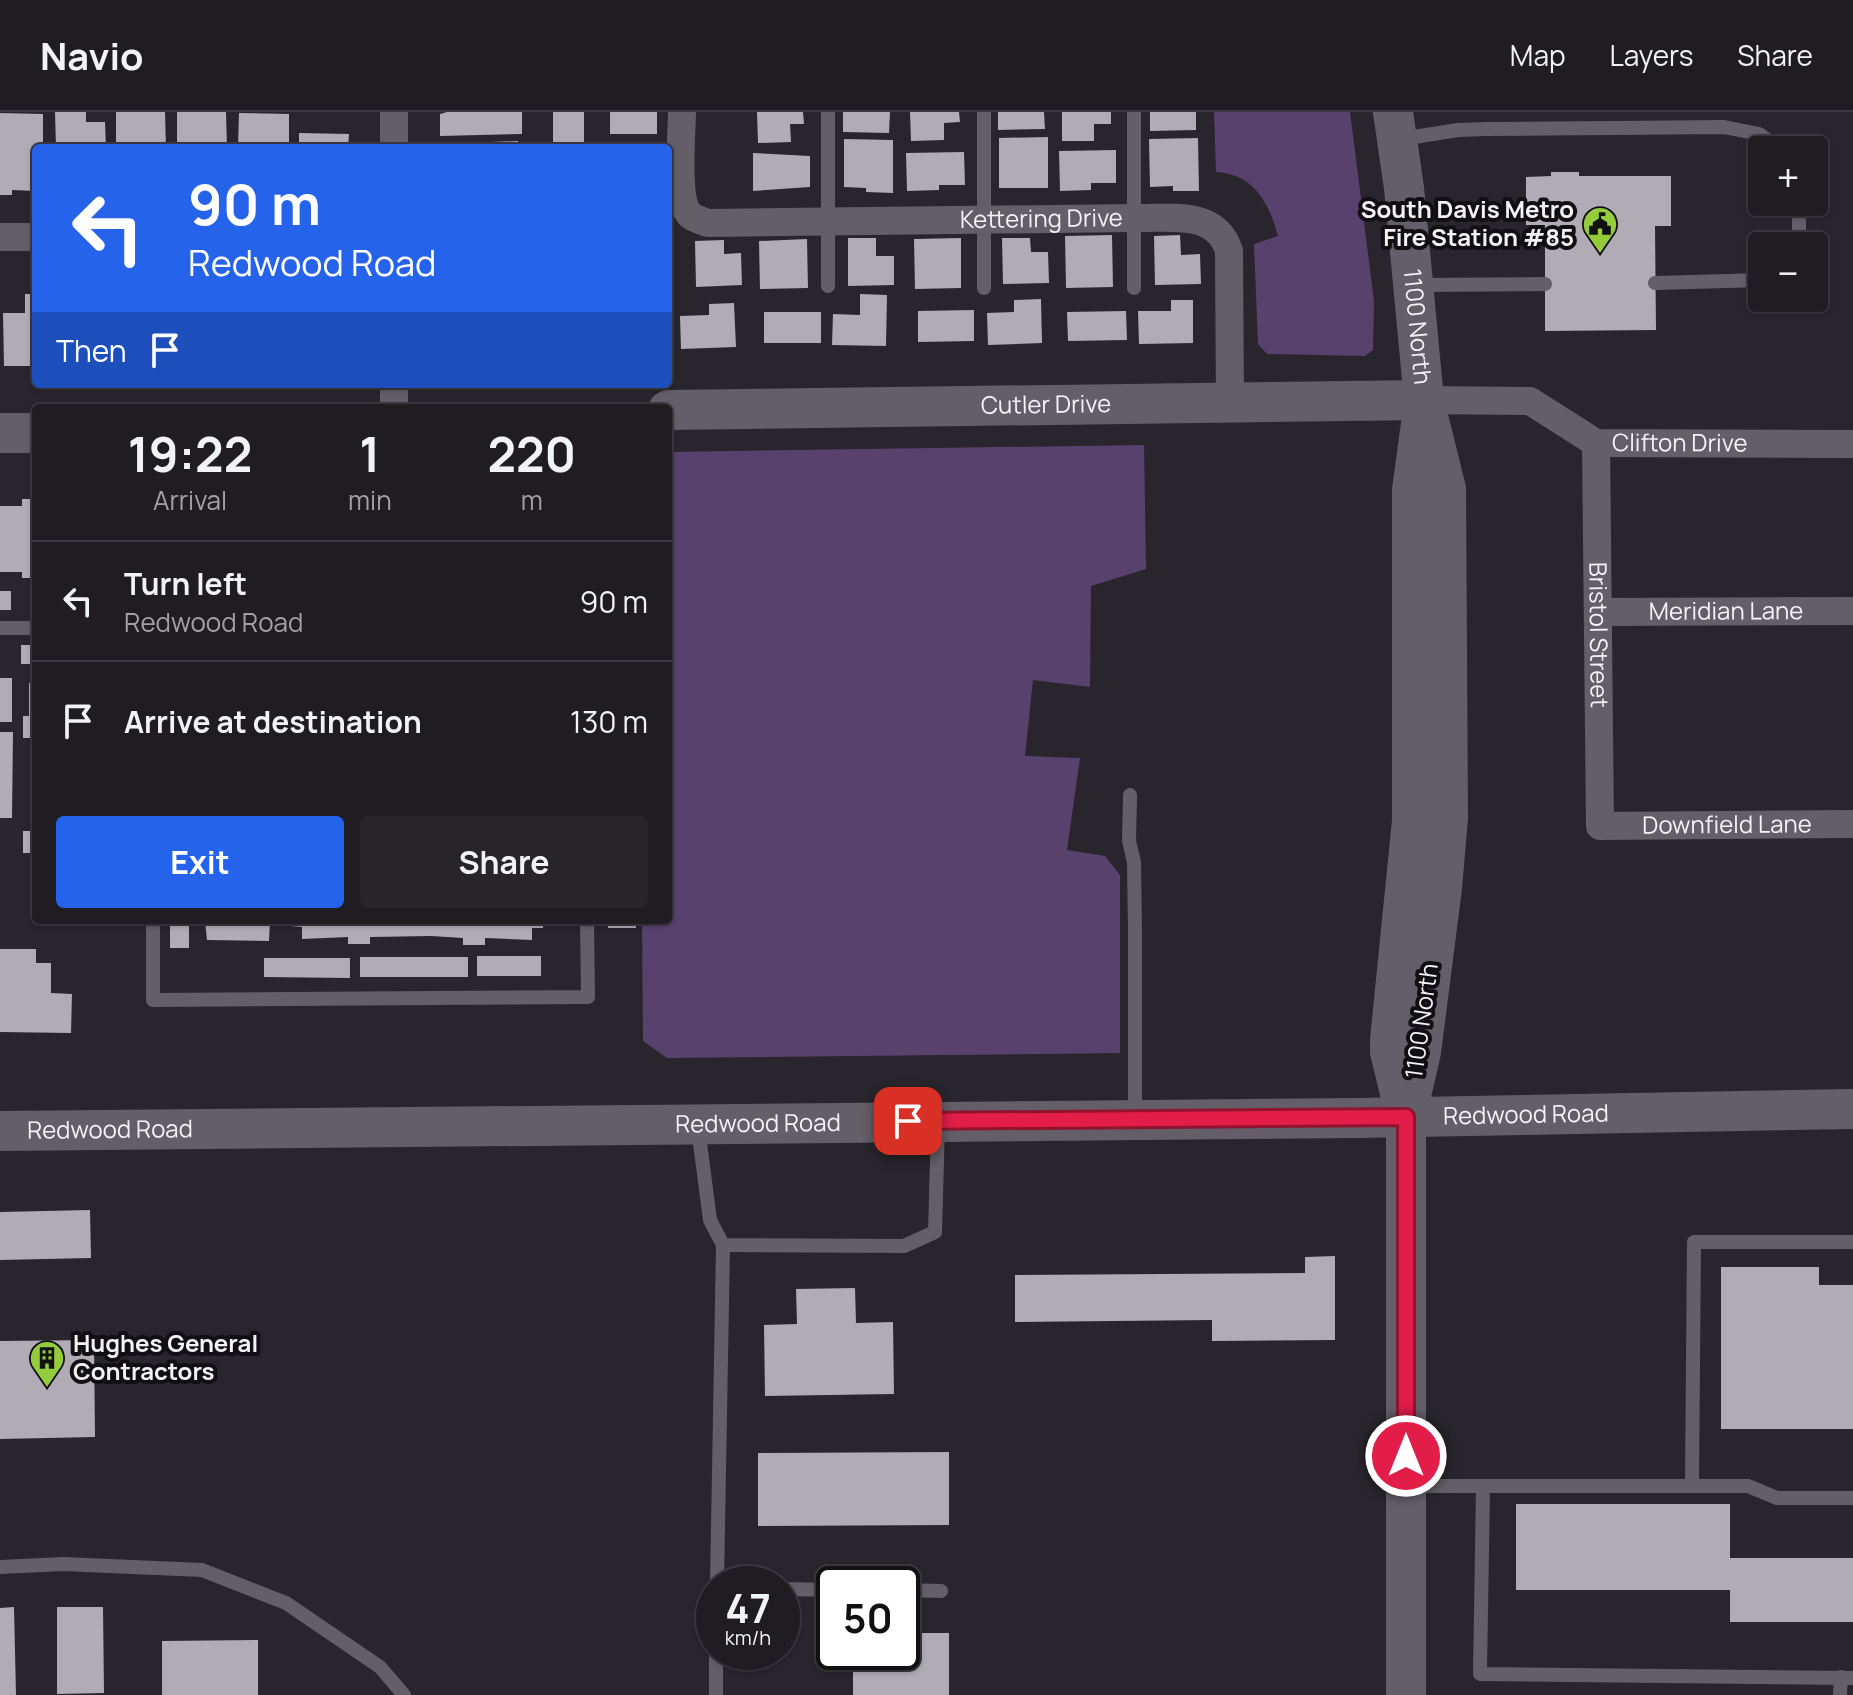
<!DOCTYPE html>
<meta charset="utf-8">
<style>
:root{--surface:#1f1c22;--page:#27252a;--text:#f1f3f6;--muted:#a1a1a5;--line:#3c3a40;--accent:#2563eb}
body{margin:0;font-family:Manrope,sans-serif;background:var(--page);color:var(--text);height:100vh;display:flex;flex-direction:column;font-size:30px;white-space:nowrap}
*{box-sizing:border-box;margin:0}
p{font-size:26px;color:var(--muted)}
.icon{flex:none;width:44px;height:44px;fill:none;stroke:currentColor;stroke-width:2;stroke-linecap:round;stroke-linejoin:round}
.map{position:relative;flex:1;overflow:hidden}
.side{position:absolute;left:32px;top:292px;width:640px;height:520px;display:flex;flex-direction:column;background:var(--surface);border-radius:8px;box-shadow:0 2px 6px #0004,0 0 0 2px var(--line)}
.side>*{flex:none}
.guide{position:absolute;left:32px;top:32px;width:640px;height:244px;border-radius:8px;box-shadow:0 2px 6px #0004,0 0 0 2px var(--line);background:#2563eb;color:#fff;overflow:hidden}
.buttons{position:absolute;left:1748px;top:24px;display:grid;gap:16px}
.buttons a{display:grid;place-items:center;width:80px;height:80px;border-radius:8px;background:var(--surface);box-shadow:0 2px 6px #0004,0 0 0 2px var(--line);font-size:40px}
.speed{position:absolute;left:696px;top:1454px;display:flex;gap:16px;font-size:40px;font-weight:700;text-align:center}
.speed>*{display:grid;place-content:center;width:104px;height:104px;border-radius:50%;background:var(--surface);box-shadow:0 2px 6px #0004,0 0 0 2px var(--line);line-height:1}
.speed small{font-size:20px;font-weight:400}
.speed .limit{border:4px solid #111;border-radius:12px;background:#fff;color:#111}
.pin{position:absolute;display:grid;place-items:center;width:68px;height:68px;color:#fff;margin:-34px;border-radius:16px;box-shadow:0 4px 12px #0006}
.me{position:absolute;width:88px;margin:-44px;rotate:0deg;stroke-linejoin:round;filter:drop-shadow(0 0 6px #0008)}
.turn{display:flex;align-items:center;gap:28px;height:168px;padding:0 24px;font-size:36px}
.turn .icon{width:104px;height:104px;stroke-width:2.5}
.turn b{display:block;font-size:56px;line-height:68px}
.then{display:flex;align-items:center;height:76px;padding:0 24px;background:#0003;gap:16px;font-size:30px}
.eta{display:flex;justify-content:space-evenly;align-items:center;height:136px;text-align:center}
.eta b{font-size:48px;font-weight:700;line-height:56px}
.button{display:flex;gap:16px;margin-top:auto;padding:16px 24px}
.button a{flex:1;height:92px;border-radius:8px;background:var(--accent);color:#fff;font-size:32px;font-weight:700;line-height:92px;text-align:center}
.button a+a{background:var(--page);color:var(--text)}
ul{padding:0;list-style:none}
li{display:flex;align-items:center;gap:24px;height:120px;padding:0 24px;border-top:2px solid var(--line)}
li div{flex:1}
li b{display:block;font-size:30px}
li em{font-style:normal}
header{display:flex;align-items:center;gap:48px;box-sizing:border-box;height:112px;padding:0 40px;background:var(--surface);border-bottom:2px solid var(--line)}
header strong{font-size:38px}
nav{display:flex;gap:44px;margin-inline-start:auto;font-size:28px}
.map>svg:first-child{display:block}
.green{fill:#59416d}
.building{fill:#b0abb5}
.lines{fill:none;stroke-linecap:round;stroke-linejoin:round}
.lane{stroke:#635e67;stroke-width:14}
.street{stroke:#635e67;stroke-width:28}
.secondary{stroke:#635e67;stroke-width:40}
.route-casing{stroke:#92132f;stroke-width:20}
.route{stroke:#e11d48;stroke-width:14}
.labels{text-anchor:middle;stroke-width:8;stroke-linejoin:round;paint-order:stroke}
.poi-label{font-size:24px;font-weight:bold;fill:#f4f1f7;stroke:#110f13;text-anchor:end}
.street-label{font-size:24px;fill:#f4f1f7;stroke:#110f13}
</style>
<header>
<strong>Navio</strong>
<nav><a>Map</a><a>Layers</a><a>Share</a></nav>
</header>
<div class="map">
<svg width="1853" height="1583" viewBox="0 0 1853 1583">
<rect width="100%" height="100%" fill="#29252d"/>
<g class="green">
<path d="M1214,0H1350L1374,189L1373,238L1365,244L1267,242L1258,232L1254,132L1278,124C1269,91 1254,62 1216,60Z"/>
<polygon points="1144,333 1146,457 1091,474 1090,575 1033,568 1025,644 1080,646 1067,738 1105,744 1120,763 1120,941 667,946 643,929 642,808 668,808 668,340"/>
</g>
<g class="building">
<polygon points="55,0 86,0 86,10 105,10 106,36 56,36"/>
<polygon points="116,0 165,0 166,36 116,36"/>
<polygon points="177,0 226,0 227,36 177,36"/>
<polygon points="447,0 522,0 522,22 440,24 440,2"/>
<rect x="553" y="0" width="31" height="31"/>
<rect x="610" y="0" width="47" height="22"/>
<polygon points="757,0 803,0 804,12 790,12 791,30 758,31"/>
<polygon points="843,0 890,0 889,21 843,20"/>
<polygon points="910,0 959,0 960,10 944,11 944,28 911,29"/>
<polygon points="998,0 1044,0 1045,17 998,18"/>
<polygon points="1062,0 1111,0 1111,12 1094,12 1094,29 1062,29"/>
<polygon points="1150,0 1196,0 1196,18 1150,19"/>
<polygon points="0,1 43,2 43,36 36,36 36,79 12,78 12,83 0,83"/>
<polygon points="239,1 289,2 289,36 238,36"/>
<polygon points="299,21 349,22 348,36 299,36"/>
<polygon points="1048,25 1048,76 999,76 999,26"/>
<polygon points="1198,26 1199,79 1173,79 1173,74 1150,75 1149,27"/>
<polygon points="844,27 893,28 893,81 866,80 866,76 844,75"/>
<polygon points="518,29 519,36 465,36 465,31"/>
<polygon points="1116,38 1116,71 1091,71 1091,78 1060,79 1059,39"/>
<polygon points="964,40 965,73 939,73 939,78 907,79 906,41"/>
<polygon points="753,41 810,44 810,75 753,79"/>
<polygon points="1551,60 1579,60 1579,64 1671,64 1671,114 1655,114 1656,218 1545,219 1545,113 1526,113 1526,65 1551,64"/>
<polygon points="1112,123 1113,175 1066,176 1065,124"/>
<polygon points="1180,123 1181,143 1200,142 1201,172 1155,173 1154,124"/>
<polygon points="848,126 876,126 876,144 894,144 894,173 848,174"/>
<polygon points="961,126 961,176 915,177 914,127"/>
<polygon points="1002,126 1030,126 1031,140 1048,140 1049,171 1003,172"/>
<polygon points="807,127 808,176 760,177 759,129"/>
<polygon points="724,128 724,142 741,141 742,173 696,175 695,129"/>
<polygon points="25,182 36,182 36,254 4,254 3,201 25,201"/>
<polygon points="860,182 887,183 886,234 832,233 833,202 860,203"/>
<polygon points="1041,187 1042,231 988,233 987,201 1014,200 1014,188"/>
<polygon points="1171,188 1193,188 1193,231 1139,232 1138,199 1171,199"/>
<polygon points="734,191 736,235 681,237 680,204 709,203 709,192"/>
<polygon points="974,198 974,229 918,230 918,199"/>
<polygon points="1126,199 1127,228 1068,229 1067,200"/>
<rect x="764" y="200" width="57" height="31"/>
<polygon points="22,387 36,387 36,466 22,466 22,460 0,460 0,394 22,394"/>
<rect x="0" y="479" width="11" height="19"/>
<rect x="21" y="533" width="15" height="19"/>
<rect x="0" y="566" width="12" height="44"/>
<polygon points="29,571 36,571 36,775 31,775 30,741 23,741 23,719 30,719 30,626 23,626 23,604 29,604"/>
<polygon points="0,620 13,620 12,706 0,706"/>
<rect x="170" y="808" width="19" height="28"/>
<polygon points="205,808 270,808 269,829 207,828"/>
<polygon points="290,808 543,808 543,816 532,816 532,828 485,826 485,833 463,833 463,826 431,824 370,825 370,832 348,832 348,825 302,827 302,815 290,814"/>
<rect x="608" y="808" width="28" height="8"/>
<polygon points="0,837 36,837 36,851 51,851 51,881 72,882 71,921 0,920"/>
<rect x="477" y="844" width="64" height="20"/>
<rect x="360" y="845" width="108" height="20"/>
<polygon points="264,846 350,846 350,866 264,865"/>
<polygon points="90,1098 91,1146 0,1148 0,1100"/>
<polygon points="1335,1144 1335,1228 1212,1229 1212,1208 1015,1210 1015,1163 1305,1161 1305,1145"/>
<polygon points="1721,1155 1819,1155 1819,1173 1853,1173 1853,1317 1721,1317"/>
<polygon points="855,1176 856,1211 893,1210 894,1282 765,1284 764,1213 797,1212 796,1177"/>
<polygon points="94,1228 95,1325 0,1327 0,1229"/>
<polygon points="949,1340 949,1413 758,1414 758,1341"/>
<polygon points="1516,1392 1730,1392 1730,1446 1853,1446 1853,1510 1730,1510 1730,1478 1516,1478"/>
<polygon points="14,1495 16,1583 0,1583 0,1496"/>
<polygon points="57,1495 103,1495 104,1581 57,1582"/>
<polygon points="902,1521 949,1521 949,1583 853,1583 853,1540 902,1540"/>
<polygon points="258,1528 258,1583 162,1583 162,1529"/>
</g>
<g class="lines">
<g class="lane">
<polyline points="828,0 828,174"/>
<polyline points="984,0 984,176"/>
<polyline points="1134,0 1134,176"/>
<polyline points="1401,27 1458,18 1486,17 1724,15 1759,22 1782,38"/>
<polyline points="1799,90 1799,134"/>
<polyline points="1655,171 1762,168"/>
<polyline points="1417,173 1545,172"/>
<polyline points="0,516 36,516"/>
<polyline points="1130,683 1129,729 1134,750 1135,818 1135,1006"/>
<polyline points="153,808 153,888 588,885 587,808"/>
<polyline points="698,1016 710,1108 723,1133 904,1134 935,1120 938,1013"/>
<polyline points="1410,1374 1692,1374 1694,1130 1853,1130"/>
<polyline points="1692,1374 1748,1374 1777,1386 1853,1386"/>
<polyline points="1483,1375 1480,1562 1853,1566"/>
<polyline points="0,1455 63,1452 202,1458 286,1491 380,1555 404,1583"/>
<polyline points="717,1472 723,1133"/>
<polyline points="782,1477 834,1478"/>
<polyline points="902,1478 941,1479"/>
<polyline points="716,1583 716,1540"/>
<polyline points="1840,1583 1841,1565"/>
</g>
<g class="street">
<path id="s1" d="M682,0C682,22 675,88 690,103C695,107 702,109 708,111L1134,106C1170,107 1216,97 1229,139L1230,291"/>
<polyline points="394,36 394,0"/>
<polyline points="0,125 36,125"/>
<path id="s2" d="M1424,288L1530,289L1596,331L1853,332"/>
<polyline points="394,296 394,272"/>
<path id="s3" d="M1596,331L1600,714L1853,712"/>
<path id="s4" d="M1598,500L1853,499"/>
</g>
<g class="secondary">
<path id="s5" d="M1393,0L1404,76L1424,288L1446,377L1448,706L1442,776L1421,940L1406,1005V1583"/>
<path id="s6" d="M668,298L1424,288"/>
<polyline points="0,321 36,321"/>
<polyline points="1404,997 1390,940 1390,928 1412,709 1412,378 1421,312"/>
<path id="s7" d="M0,1019L1357,1006L1853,997"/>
</g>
</g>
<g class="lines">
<g class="route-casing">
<polyline id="route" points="908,1009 1406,1005 1406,1344"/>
</g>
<use href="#route" class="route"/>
</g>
<defs>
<g id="civic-pin" transform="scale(1.8)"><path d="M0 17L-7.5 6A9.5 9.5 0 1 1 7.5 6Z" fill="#94cc3c" stroke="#110f13"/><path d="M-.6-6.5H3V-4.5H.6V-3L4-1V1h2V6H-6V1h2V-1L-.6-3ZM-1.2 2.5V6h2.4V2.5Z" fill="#111"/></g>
<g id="building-pin" transform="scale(1.8)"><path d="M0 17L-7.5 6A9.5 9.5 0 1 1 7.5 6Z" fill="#94cc3c" stroke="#110f13"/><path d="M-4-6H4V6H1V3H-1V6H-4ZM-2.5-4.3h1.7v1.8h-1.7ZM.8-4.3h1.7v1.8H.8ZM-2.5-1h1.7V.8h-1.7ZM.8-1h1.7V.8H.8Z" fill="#111"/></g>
</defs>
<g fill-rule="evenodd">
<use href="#civic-pin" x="1600" y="112"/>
<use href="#building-pin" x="47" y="1246"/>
</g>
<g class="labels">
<g class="poi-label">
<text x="1574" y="106">South Davis Metro<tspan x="1574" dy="28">Fire Station #85</tspan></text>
<text x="73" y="1240" text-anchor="start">Hughes General<tspan x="73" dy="28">Contractors</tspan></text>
</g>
<g class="street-label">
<text dy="8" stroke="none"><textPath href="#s1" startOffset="458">Kettering Drive</textPath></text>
<text dy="8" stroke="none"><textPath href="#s5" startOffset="216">1100 North</textPath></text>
<text dy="8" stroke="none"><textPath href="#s6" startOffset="378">Cutler Drive</textPath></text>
<text dy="8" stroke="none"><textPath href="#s2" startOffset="268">Clifton Drive</textPath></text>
<text dy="8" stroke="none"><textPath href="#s4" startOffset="128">Meridian Lane</textPath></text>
<text dy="8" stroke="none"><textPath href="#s3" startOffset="192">Bristol Street</textPath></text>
<text dy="8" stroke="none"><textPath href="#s3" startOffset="510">Downfield Lane</textPath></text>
<text transform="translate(1422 909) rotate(-82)" y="8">1100 North</text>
<text dy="8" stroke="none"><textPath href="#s7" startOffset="1526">Redwood Road</textPath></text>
<text dy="8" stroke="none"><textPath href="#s7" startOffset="758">Redwood Road</textPath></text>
<text dy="8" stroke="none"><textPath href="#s7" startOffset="110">Redwood Road</textPath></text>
</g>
</g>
</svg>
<div class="buttons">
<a>+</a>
<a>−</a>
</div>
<div class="speed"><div>47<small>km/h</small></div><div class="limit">50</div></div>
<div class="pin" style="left:908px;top:1009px;background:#d93025"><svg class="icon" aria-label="arrive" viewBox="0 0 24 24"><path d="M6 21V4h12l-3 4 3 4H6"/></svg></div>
<svg class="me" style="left:1406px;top:1344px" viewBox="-20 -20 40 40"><circle r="17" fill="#e11d48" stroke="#fff" stroke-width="3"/><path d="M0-11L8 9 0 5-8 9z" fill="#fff"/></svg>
<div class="guide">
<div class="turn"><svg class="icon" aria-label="left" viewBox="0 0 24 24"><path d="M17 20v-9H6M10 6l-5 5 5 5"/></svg><div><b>90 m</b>Redwood Road</div></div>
<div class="then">Then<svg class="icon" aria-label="arrive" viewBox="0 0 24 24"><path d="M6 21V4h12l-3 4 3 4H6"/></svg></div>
</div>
<section class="side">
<div class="eta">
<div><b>19:22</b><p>Arrival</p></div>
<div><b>1</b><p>min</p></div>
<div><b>220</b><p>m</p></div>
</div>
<ul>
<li><svg class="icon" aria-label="left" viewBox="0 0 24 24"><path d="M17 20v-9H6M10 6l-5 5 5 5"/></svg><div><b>Turn left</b><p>Redwood Road</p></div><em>90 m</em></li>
<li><svg class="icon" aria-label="arrive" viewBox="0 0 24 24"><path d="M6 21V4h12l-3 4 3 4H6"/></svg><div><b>Arrive at destination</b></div><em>130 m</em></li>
</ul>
<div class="button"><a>Exit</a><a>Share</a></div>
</section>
</div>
